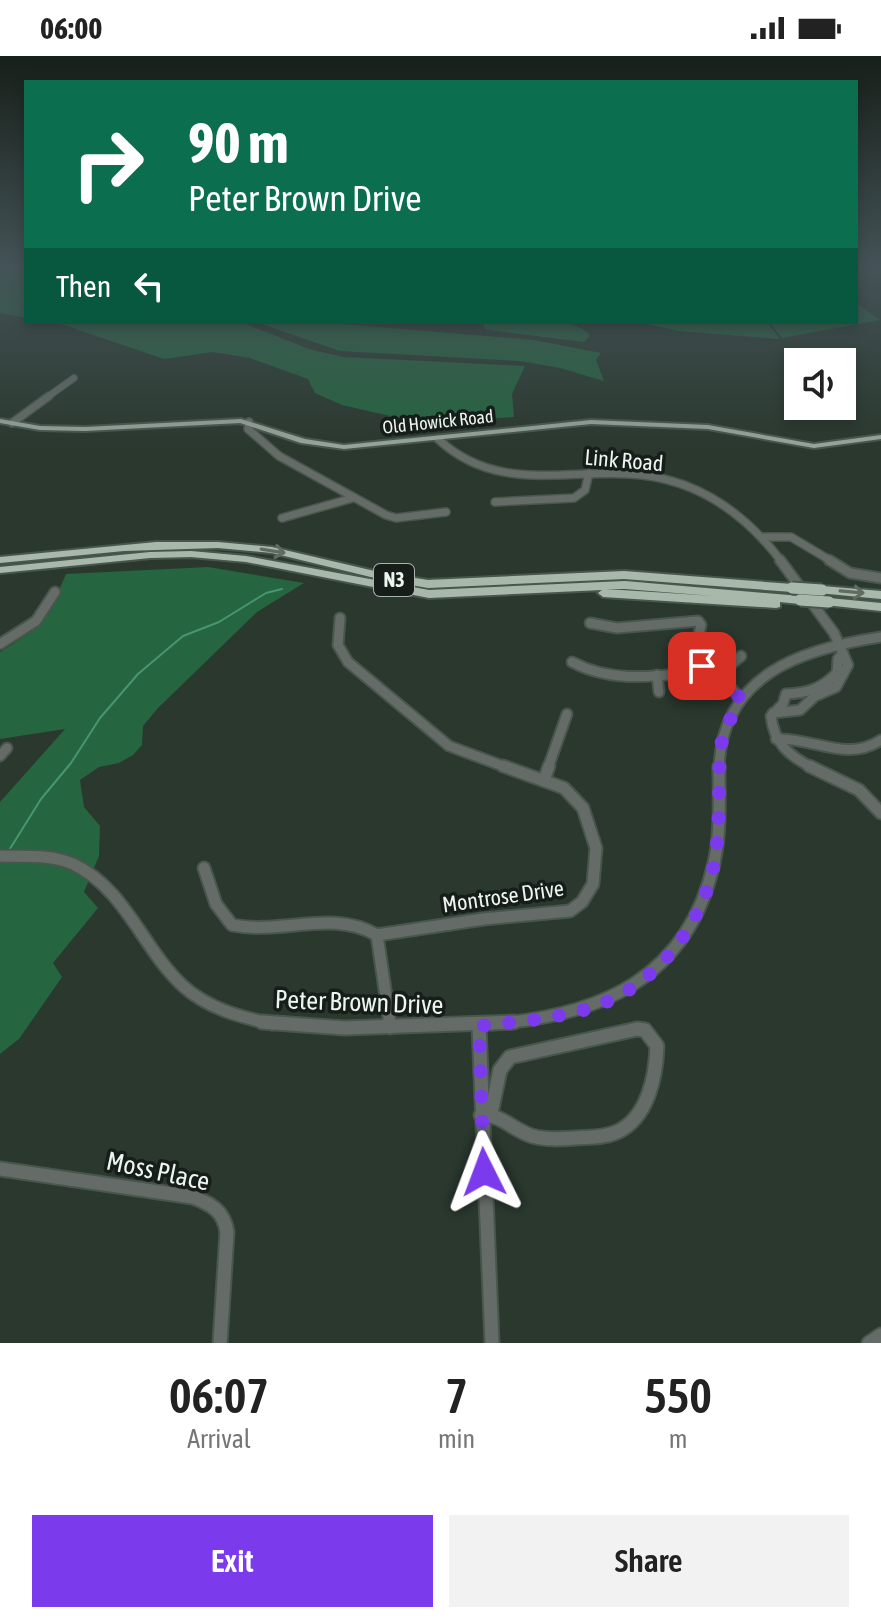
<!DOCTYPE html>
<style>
:root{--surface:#fff;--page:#f2f2f2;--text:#222;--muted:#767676;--accent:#7c3aed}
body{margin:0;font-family:"Asap Condensed",sans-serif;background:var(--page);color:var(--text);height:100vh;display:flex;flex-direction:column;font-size:30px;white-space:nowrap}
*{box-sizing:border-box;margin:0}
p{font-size:26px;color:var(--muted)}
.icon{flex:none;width:44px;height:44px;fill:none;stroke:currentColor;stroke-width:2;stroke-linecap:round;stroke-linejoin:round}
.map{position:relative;height:1287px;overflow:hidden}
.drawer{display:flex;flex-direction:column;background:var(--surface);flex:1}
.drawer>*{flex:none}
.top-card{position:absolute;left:24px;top:24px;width:834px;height:244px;border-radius:0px;box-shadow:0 4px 12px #0003;background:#0b6e4f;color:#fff;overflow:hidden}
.controls{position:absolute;left:784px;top:292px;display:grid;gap:16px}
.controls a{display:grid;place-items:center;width:72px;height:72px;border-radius:0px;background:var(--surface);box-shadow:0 4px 12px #0003;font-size:40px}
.pin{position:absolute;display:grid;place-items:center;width:68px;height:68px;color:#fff;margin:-34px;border-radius:16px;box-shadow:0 4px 12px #0006}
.me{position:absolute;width:88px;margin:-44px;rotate:357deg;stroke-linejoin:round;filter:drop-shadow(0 0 6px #0008)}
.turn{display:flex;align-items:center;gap:28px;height:168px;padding:0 32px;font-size:36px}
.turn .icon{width:104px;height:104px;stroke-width:2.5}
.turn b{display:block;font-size:56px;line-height:68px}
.then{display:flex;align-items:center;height:76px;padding:0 32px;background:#0003;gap:16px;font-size:30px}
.eta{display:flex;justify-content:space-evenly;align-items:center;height:136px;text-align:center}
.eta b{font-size:48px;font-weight:600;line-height:56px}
.cta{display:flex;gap:16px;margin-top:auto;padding:16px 32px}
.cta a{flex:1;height:92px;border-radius:0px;background:var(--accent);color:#fff;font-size:32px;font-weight:600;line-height:92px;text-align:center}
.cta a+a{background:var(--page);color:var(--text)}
.status{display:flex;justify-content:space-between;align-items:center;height:56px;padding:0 40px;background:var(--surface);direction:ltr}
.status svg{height:22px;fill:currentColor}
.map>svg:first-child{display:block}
.green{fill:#25653f}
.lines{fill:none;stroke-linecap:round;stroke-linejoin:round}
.stream{stroke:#479670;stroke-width:2}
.minor-far4-casing{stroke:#49564d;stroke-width:8}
.minor-far3-casing{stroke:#49564d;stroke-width:10}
.minor-far2-casing{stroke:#49564d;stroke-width:13}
.minor-far1-casing{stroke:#49564d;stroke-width:15}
.minor-casing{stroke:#49564d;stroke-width:17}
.major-casing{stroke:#49564d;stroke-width:4}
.highway-casing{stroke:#49564d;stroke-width:4}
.minor-far4{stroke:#656c67;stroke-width:6}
.minor-far3{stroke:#656c67;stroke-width:7}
.minor-far2{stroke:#656c67;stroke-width:9}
.minor-far1{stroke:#656c67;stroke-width:11}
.minor{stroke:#656c67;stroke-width:13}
.major{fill:#95a399;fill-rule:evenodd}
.highway{fill:#a8b9ac;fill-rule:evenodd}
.highway-bridge-casing{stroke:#49564d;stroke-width:15;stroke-linecap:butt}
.highway-bridge{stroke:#a8b9ac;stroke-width:11}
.oneway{stroke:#606b62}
.route{stroke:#7c3aed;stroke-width:14;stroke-dasharray:0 25.2}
.labels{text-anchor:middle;stroke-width:7;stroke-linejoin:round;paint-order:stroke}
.far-street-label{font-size:18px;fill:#ecf5ef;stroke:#171d19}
.shield{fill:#171d19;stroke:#acb4af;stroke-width:2}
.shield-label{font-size:20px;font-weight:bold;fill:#ecf5ef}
.street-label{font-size:22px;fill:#ecf5ef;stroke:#171d19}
.near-street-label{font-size:26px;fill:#ecf5ef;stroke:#171d19}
</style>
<div class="status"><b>06:00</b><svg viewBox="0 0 49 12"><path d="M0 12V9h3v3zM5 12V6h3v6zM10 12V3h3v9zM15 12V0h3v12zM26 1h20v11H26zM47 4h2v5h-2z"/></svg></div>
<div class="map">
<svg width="881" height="1287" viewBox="0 0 881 1287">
<rect width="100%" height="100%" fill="#2a382e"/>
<g class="green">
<polygon points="0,210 26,210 26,262 0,257"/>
<polygon points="856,247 880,264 782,282 769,266 856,266"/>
<polygon points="55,266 241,266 309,293 343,301 525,310 512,338 514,361 421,367 342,349 315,337 308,323 250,302 213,296 164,303"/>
<polygon points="256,266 319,266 534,284 601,297 596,304 604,325 560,312 520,305 340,295"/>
<path d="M482,266C508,266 576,258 590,280L584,286L497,275L485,273Z"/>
<polygon points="638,266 767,266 780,283 678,275"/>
<path d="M208,511L304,527L257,556L158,652L143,670L142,689L133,699L119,707L99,711L80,724L84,751L100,770L99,800L84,836L98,852L53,907L62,921L19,983L0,998V746L65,673L0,683V596C39,573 48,559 66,518Z"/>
</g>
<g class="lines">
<polyline class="stream" points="8,796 41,743 71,707 100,662 138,618 183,580 219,566 266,537 282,533"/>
<g class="minor-far4-casing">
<polyline id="minor-far4" points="46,342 74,322"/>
</g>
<g class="minor-far3-casing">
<g id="minor-far3">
<polyline points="249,366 248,373 279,400 386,459 396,462 446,456"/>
<polyline points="12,367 49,340"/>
<path d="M438,383C495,436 560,414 629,418C694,421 744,456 782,506"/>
<polyline points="495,446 574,442 585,434 589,417"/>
<polyline points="282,462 353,442"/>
<polyline points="764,481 791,481 833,506"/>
</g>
</g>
<g class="minor-far2-casing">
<g id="minor-far2">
<polyline points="829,504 850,517 881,522"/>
<polyline points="340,562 338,589 348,606 449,690 508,712"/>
<polyline points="590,567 617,572 698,565 701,569 694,600 709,615 719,619"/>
<polyline points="0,588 36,565 55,536"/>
<path d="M572,606C615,629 662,619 709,615"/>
<polyline points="657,619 659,636"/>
<polyline points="740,642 719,619 741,600"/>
<polyline points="773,657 800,654 815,640 836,631 848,609 834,577 780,504"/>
<path d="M776,683C813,681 847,707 881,684"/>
<polyline points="0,700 7,692"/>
<polyline points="548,712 567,658"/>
<path d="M719,712C722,618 802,593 881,581"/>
<path d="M813,712C789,700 774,687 771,660L783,648L786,638C808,637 821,633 837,617L838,603L843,597"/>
</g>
</g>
<g class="minor-far1-casing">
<g id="minor-far1">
<polyline points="809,710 859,734 881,757"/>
<polyline points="544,724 549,710"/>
<path d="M0,800C24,801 50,798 73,808C126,833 142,892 183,930C207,952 240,961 272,968"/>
<path d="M204,812L216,848L232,869C281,879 332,853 377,879L390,968"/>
<polyline points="377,879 484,863 570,855 582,846 593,828 596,792 583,752 564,732 503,710"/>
<path d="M491,968C600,960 688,923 714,807C721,776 719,742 719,710"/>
</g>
</g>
<g class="minor-casing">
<g id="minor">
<polyline points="262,966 344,972 514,966"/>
<polyline points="389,966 390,971"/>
<polyline points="479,970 492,1287"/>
<path d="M481,1059C501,1058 513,1074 532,1080C545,1084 561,1083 575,1082C589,1081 604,1082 617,1076C648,1062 656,1020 657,990L645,974L637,973L510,1001L500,1014L491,1057"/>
<path d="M0,1113L193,1141C211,1148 224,1155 227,1176L220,1287"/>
<polyline points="869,1287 881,1279"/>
</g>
</g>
<g class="major-casing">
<polygon id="major" points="0,363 40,370 85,371 241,363 305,383 344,389 591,364 708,369 814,388 881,379 881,383 814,392 708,373 591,368 344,393 301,387 240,367 85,375 40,374 0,367"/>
</g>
<g class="highway-casing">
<g id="highway">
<polygon points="156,486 218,486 272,491 383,517 428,524 624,515 792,528 797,532 792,536 624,523 428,532 383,524 272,497 218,492 124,495 0,507 0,501"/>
<path d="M191,495L246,500L429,534L625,525L800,540L805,544L800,548L780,546V551L776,552L603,541L598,537L602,534L429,542L246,506L191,501L150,502L0,517V511L150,496ZM606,533H625L714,540Z"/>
<polygon points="822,530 881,535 881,543 818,537 817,534 818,531"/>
<polygon points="829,542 881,547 881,555 825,549 824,546"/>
</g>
</g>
<use href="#minor-far4" class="minor-far4"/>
<use href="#minor-far3" class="minor-far3"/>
<use href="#minor-far2" class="minor-far2"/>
<use href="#minor-far1" class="minor-far1"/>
<use href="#minor" class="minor"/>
<use href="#major" class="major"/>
<use href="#highway" class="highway"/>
<g class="highway-bridge-casing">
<g id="highway-bridge">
<polyline points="792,532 822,534"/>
<polyline points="800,544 829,546"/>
</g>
</g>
<use href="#highway-bridge" class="highway-bridge"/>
</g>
<defs><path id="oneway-shaft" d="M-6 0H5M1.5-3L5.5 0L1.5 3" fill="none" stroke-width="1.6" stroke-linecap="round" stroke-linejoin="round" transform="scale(2)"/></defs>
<g class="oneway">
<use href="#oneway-shaft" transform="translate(273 495) rotate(9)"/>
<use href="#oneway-shaft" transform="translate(852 536) rotate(5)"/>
</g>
<linearGradient id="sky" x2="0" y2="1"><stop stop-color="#171f19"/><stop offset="0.54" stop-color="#445357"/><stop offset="1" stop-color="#445357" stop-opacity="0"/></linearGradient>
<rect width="881" height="390" fill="url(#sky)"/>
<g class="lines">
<path class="route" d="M484,1116L479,970C515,966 552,963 587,953C652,934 701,873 714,808C721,771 718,731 720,693L724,677L740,642L719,619L702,610"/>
</g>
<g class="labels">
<g class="far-street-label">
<text transform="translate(438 366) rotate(-6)" y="6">Old Howick Road</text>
</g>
<rect class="shield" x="374" y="508" width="40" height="32" rx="6"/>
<g class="shield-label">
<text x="394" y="531">N3</text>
</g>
<g class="street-label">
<text transform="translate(624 404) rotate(5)" y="8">Link Road</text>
<text transform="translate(503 840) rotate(-8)" y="8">Montrose Drive</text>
</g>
<g class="near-street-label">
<text transform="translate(359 946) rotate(2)" y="9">Peter Brown Drive</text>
<text transform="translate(158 1115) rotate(12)" y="9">Moss Place</text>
</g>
</g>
</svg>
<div class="controls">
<a><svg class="icon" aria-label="sound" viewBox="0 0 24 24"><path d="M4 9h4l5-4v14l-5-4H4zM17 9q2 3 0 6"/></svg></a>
</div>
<div class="pin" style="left:702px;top:610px;background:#d93025"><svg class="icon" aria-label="arrive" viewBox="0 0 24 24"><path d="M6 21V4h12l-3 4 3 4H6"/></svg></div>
<svg class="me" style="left:484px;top:1116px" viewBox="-20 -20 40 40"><path d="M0-17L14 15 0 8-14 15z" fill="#7c3aed" stroke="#fff" stroke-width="4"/></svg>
<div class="top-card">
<div class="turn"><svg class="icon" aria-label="right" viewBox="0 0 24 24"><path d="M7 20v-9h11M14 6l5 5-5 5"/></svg><div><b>90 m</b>Peter Brown Drive</div></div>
<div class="then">Then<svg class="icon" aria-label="left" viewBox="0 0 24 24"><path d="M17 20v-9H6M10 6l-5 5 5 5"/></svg></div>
</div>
</div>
<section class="drawer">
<div class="eta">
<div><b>06:07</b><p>Arrival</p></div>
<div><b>7</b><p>min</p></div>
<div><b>550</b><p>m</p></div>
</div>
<div class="cta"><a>Exit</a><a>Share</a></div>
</section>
